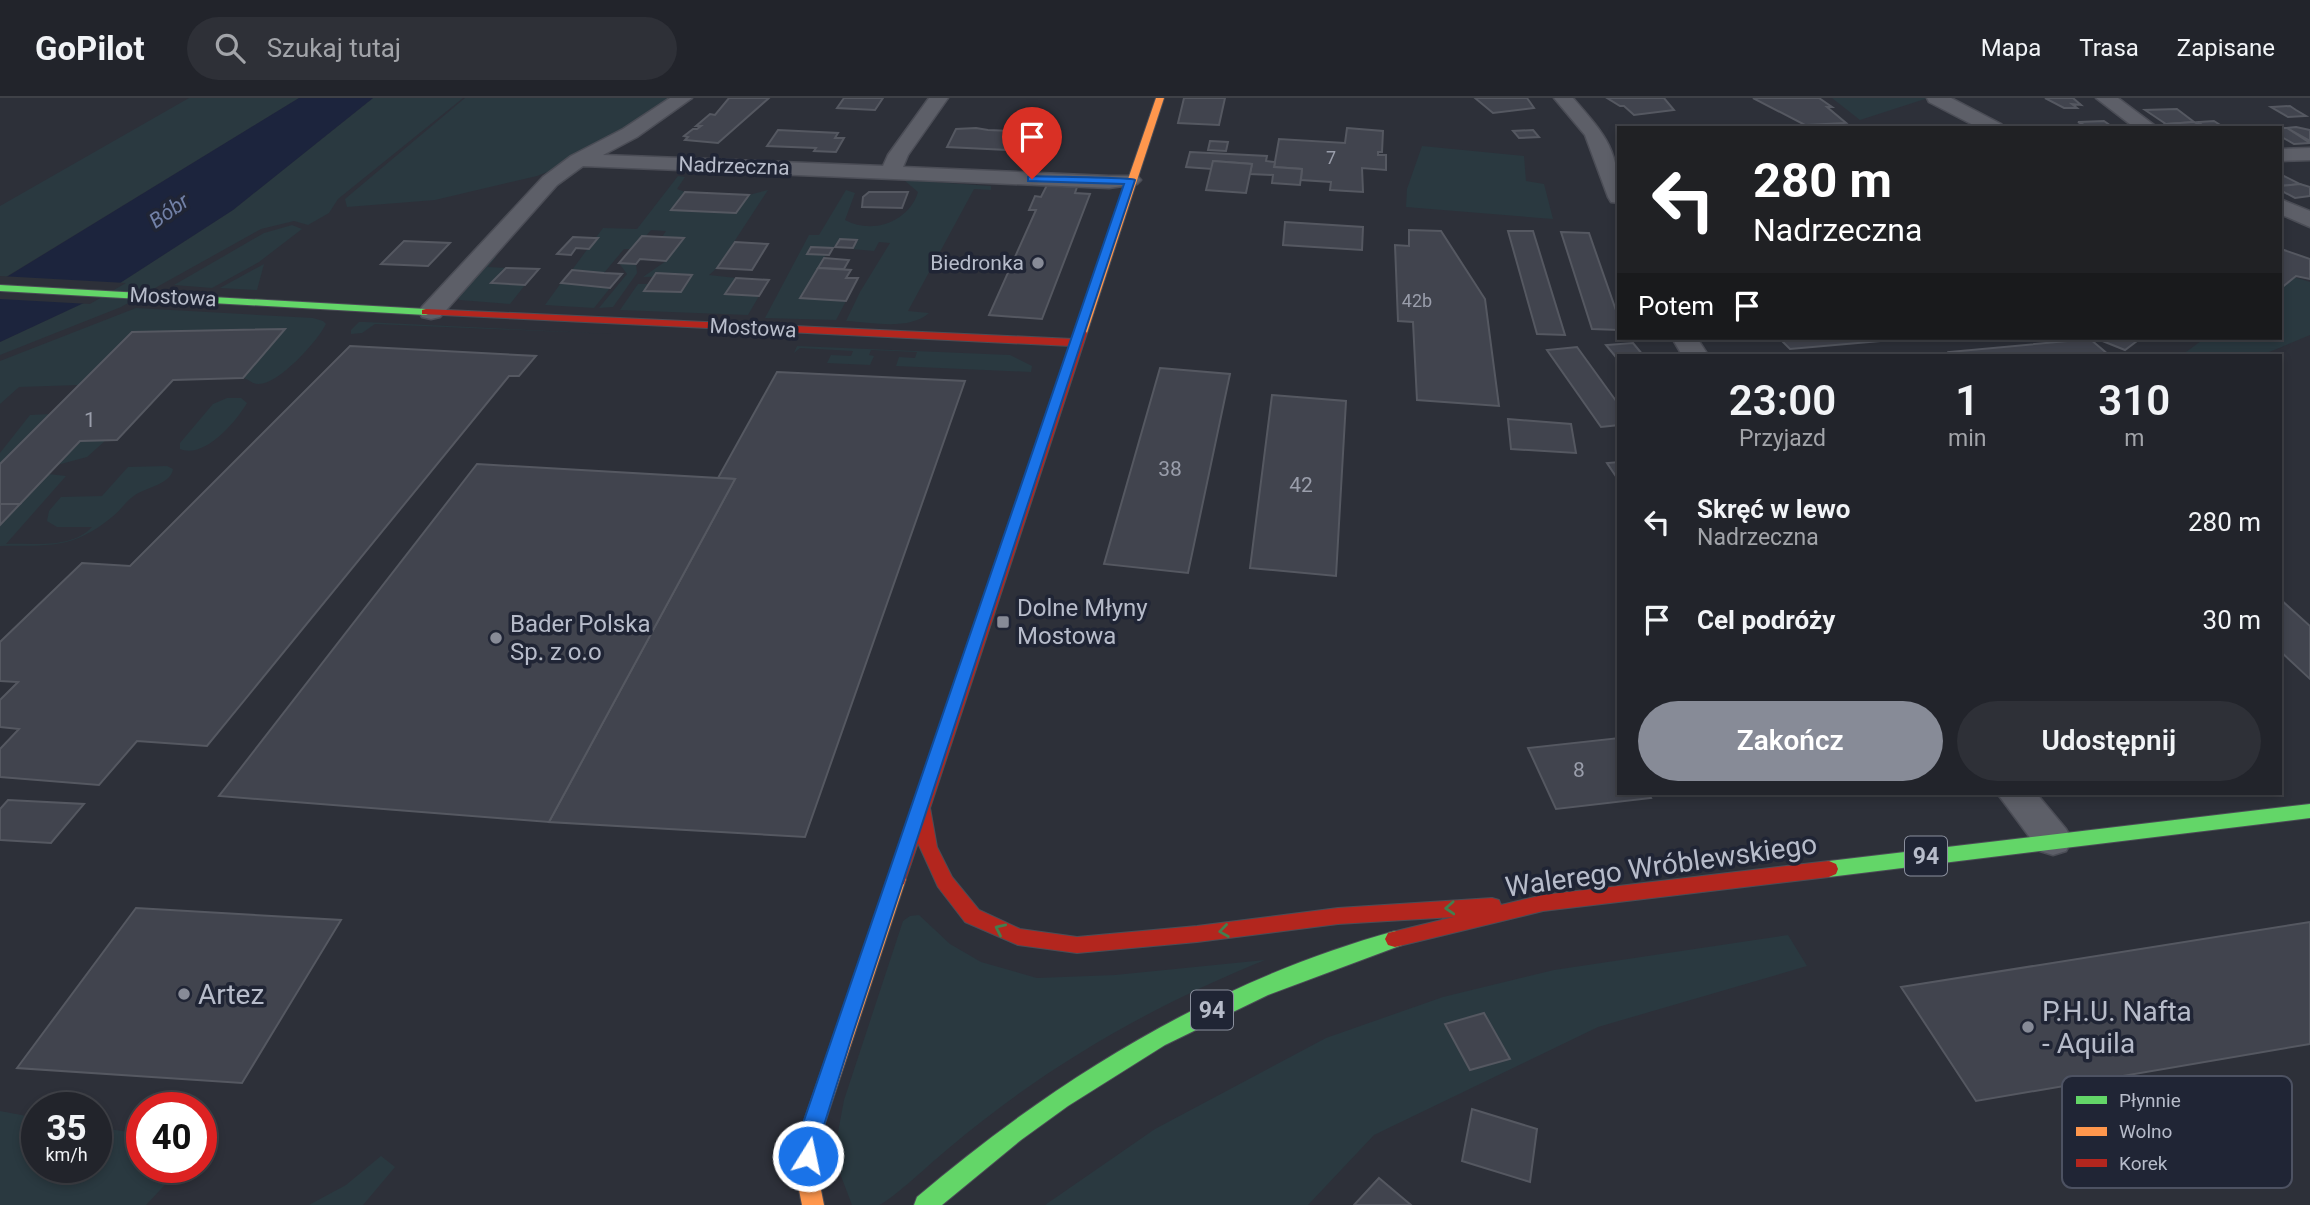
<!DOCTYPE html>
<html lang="pl">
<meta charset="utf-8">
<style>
:root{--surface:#22242b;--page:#2e3037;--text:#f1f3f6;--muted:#a2a4a9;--line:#3f4147;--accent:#878b97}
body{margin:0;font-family:Roboto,sans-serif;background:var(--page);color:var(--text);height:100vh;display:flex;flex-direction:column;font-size:26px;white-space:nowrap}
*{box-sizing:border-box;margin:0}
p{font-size:23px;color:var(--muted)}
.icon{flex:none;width:38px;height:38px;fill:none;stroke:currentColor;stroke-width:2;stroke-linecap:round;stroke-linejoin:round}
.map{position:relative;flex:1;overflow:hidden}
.side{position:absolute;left:1617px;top:256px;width:665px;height:441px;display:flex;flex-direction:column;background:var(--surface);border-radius:0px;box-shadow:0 4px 10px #0003,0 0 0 2px var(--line)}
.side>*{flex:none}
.hud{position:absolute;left:1617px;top:28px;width:665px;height:214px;border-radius:0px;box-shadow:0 4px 10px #0003,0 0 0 2px var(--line);background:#202124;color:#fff;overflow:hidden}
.speed{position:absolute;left:21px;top:994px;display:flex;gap:14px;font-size:35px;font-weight:700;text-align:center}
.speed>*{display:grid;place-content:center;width:91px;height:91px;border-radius:50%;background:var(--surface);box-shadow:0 4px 10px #0003,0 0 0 2px var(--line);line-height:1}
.speed small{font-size:18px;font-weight:400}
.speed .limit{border:10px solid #d22;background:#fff;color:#111}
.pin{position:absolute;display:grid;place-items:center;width:60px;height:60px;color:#fff;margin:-72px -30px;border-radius:50% 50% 50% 0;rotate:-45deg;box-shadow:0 0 7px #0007}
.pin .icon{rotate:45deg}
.me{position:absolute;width:77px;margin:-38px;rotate:10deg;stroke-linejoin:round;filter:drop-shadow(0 0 5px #0008)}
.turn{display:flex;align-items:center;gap:24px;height:147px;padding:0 21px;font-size:32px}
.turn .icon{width:91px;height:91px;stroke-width:2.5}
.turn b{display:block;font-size:49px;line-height:60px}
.then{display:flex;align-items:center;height:66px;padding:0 21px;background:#0003;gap:14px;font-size:26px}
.eta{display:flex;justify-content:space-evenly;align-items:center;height:119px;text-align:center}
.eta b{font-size:42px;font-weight:600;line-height:49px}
.primary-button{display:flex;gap:14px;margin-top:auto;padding:14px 21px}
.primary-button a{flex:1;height:80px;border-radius:42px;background:var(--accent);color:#fff;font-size:28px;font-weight:600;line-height:80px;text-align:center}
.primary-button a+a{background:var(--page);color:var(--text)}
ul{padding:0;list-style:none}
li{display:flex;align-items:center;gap:21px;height:98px;padding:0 21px}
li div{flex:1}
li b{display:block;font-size:26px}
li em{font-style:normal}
header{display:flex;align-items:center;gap:42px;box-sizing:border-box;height:98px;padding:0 35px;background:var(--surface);border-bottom:2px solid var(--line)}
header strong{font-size:33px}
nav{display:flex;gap:38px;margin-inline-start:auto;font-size:24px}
.search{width:490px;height:63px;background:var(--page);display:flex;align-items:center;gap:18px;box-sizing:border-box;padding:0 24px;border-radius:38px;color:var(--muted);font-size:26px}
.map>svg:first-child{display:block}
.green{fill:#2a3940}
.water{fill:#1c243d}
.pier{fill:#2d3039}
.building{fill:#41444e;stroke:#555861;stroke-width:2}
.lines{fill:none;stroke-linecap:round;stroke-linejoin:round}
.street-casing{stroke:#4b4d56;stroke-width:3}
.fast-casing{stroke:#4b4d56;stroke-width:2}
.slow-casing{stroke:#4b4d56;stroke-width:2}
.jam-casing{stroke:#4b4d56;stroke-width:2}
.street{fill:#5d5f68;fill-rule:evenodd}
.fast{fill:#63d668;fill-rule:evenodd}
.slow{fill:#ff974d;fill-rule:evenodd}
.jam{fill:#b3261e;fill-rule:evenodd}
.oneway{stroke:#427e4e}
.route{fill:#1a73e8;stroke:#114b97;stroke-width:2}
.poi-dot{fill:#878b97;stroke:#202535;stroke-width:2.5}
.labels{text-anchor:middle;stroke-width:7;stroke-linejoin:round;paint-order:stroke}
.far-number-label{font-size:18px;fill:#9a9eab}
.far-street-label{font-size:21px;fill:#b7bcca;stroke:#202535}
.far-water-label{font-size:21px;font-style:italic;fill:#7281a7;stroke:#202535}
.far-poi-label{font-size:21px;fill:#b7bcca;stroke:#202535;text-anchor:end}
.number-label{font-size:21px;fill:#9a9eab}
.shield{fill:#202535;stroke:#8a8f9d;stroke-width:2}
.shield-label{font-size:23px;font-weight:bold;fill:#b7bcca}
.poi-label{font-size:24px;fill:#b7bcca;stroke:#202535;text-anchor:start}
.near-street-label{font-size:28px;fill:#b7bcca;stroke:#202535}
.near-poi-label{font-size:28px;fill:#b7bcca;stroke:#202535;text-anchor:start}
.key{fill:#202535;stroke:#4d5262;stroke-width:2}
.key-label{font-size:19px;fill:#b7bcca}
</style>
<header>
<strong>GoPilot</strong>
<div class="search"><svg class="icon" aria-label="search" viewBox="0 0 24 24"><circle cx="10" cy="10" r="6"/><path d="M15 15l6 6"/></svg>Szukaj tutaj</div>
<nav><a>Mapa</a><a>Trasa</a><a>Zapisane</a></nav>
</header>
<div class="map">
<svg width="2310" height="1107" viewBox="0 0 2310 1107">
<rect width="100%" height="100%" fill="#2d3039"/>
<g class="green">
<polygon points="189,0 299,0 6,179 0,178 0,108"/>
<polygon points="373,0 463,0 338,101 329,115 308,127 294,123 261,131 121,209 0,257 0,244 103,196 233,112"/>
<polygon points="465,0 683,0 578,62 537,78 435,102 347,109 345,101"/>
<polygon points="1832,0 1928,0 1860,22"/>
<polygon points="1422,48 1524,58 1526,83 1544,86 1553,121 1406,109 1407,91"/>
<polygon points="678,78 685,79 677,91 685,94 672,112 736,115 749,97 768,92 717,170 709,177 736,180 726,196 759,198 748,217 620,212 638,186 648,186 644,193 680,194 692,178 643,179 666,163 683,140 662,139 666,133 651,132 646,138 642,138 630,151 624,151 604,175 572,172 603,130 637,131"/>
<path d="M904,82L991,88V92L974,91L908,213L929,215C909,233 871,224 846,223L860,194L890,145L879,144L874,153L852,151L856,142L840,141L833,150L811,149L807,156L826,157L801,200L846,203L836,222L765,220L809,137H819L846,92L855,95L845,122C872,137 909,124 918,94Z"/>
<polygon points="292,127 302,131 259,164 212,190 174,187 264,135"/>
<polygon points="489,159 496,159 488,169 506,170 492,185 525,187 510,206 460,202 456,199"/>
<polygon points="619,165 636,166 637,175 613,209 599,210 627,176"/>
<polygon points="264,166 257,192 220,190"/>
<polygon points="2294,179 2310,184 2310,237 2262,257 2182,257 2205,240 2280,240 2280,191"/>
<polygon points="561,185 610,190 594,210 545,207"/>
<path d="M136,210L313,220L323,223L326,226C317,244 278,287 258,286C252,286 249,281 243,280L284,231L132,234L79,287L19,289L0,306V263Z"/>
<polygon points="359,224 365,224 612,236 375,226 362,235 351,236 351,232"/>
<polygon points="797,248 1010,257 1032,268 1031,274 896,268 899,259 915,260 917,254 871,252 869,257 874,258 870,267 827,265 831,257 851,258 853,253 800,250 794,255"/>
<path d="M227,300H241L247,305C235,325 204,361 180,351V345L213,306Z"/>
<polygon points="51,316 0,366 0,355 30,317"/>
<polygon points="106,342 87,359 57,367 80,343"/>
<path d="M167,368L173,371C171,386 147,389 135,397C126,403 120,413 112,419C72,452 48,447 0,448V427L48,376L66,378L6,446C33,445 72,451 92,429H57L47,423L49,413L61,399L102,398L128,369Z"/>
<path d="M919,817L950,846L981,864L1037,880L1115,877L1265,862C1151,908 1043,970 949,1050C936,1060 891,1103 879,1107C871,1107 860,1107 852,1107L841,1078L836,1045L844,1002L903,823L910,818Z"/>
<polygon points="1788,837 1807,868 1598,929 1374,1037 1308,1107 1045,1107 1155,1031 1326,940 1443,899 1554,872"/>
<polygon points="0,1013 37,1020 37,1069 96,1069 96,1029 142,1036 142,1069 171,1069 175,1076 146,1107 0,1107"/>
<polygon points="381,1058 395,1069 363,1107 309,1107 346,1087"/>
</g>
<polygon class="water" points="299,0 373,0 233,112 103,196 0,244 0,183"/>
<polygon class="pier" points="0,178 126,185 90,206 0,201"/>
<g class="building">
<polygon points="729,0 769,0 718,45 685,42 688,39 684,38 693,31 697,31 701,28 696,28 710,16 715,17"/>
<polygon points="844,0 883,0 875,12 837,10"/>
<polygon points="1184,0 1225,0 1219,27 1178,25"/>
<polygon points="1475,0 1527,0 1534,10 1493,15"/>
<polygon points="1607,0 1664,0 1674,12 1634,17 1624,8 1620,8"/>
<polygon points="1753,0 1819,0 1832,9 1827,9 1846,25 1805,27"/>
<polygon points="2045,0 2073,0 2081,7 2072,6 2077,10 2064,10"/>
<polygon points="2290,8 2296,12 2306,18 2288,19 2271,9"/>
<polygon points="2177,11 2194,24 2166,26 2145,12"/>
<polygon points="2104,23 2114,30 2076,27 2084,27 2078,24"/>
<polygon points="2214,23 2225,30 2207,30 2198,24"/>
<polygon points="2194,24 2207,30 2173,30 2166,26"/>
<polygon points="2296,29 2310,32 2310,43 2287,30"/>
<polygon points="976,30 988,32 1059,35 1053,53 1046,54 947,49 956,31"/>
<polygon points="1347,30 1383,33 1382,54 1378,54 1378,57 1386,57 1386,72 1362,70 1363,94 1330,92 1331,84 1301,82 1302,71 1274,69 1279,41 1345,45"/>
<polygon points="2280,30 2287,30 2310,45 2294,46 2280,38"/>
<polygon points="778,32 838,35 835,40 844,40 836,54 814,53 816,50 767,48"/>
<polygon points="1533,32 1539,39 1519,40 1513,33"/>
<polygon points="1210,43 1228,44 1226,53 1208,52"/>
<polygon points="1190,54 1267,58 1266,63 1275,64 1274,69 1302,71 1300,87 1272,85 1273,77 1250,76 1252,66 1213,63 1212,71 1186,69"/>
<polygon points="1213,63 1252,66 1246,95 1206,92"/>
<polygon points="2280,78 2284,78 2300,86 2280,88"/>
<polygon points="2300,86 2310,89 2310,98 2295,100 2280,92 2280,88"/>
<polygon points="1047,87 1077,89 1075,95 1090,96 1042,221 989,217 1036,112 1029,112 1035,98 1041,99"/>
<polygon points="685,94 749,97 736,115 671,112"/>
<polygon points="869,94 908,94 902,110 862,109 863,99"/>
<polygon points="1285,124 1363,129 1362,152 1283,147"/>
<polygon points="1409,132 1441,133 1485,201 1499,308 1417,302 1413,224 1398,223 1395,147 1409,148"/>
<polygon points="1508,133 1533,133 1565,237 1537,236"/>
<polygon points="1561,134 1589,135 1619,221 1619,232 1592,231"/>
<polygon points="642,138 662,139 684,140 666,163 640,161 636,166 619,165"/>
<polygon points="573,139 594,140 598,140 589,151 576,150 571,157 557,156"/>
<polygon points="840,141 857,142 853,150 835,149"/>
<polygon points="404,143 450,145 428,168 381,166"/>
<polygon points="735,144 768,146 752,172 717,170"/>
<polygon points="811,149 833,150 829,157 807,156"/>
<polygon points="2281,151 2310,161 2310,181 2296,178 2280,191"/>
<polygon points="824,160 849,162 844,171 818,170"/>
<polygon points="506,170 539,171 525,187 491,185"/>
<polygon points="818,170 851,172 846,180 858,180 846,203 800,200"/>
<polygon points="572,172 604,175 622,176 610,190 561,185"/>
<polygon points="656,175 692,177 681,194 644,193"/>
<polygon points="736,180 769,182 759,198 725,196"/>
<polygon points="285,231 243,280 173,282 117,342 80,343 20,406 0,406 0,366 132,234"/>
<polygon points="1779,240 1915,240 1790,251"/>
<polygon points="2095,240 2130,240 2137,243 2125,252"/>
<polygon points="2090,241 2109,257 1952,257 1949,254"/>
<polygon points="1633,245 1643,257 1619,257 1619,263 1606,247"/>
<polygon points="350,248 536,258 519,278 509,278 207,648 137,643 99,687 0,679 0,651 19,631 0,629 0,602 18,584 0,583 0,544 82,465 130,468"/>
<polygon points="1577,249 1619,307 1619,327 1601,329 1547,252"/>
<polygon points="1160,270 1230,276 1188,475 1104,466"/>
<polygon points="777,274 965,283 805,739 549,724 735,381 718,380"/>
<polygon points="1272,297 1346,303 1336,478 1250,470"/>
<polygon points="1508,321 1571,326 1576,355 1511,351"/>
<polygon points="1619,364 1619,383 1607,365"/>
<polygon points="477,366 735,381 549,724 219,698"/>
<polygon points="0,406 20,406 0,427"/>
<polygon points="2280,501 2310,528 2310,581 2280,553"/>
<polygon points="1619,640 1619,695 1648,695 1651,700 1556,711 1528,650"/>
<polygon points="8,702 84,706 51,745 0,742 0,711"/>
<polygon points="136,810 341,822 242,985 17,970"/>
<polygon points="2310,824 2310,946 1976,1003 1901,889"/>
<polygon points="1484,915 1510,961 1470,972 1445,926"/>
<polygon points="1472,1011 1537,1031 1530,1084 1462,1063"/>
<polygon points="1379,1080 1411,1107 1354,1107"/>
</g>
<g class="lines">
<g class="street-casing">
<g id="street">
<polygon points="670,0 692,0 637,39 603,57 883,68 888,57 929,0 948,0 908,57 903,69 1109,78 1137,78 1141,82 1137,86 1109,90 583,68 557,87 440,219 431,221 422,219 419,214 422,209 543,79 571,58 623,31"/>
<path d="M1554,0H1573C1607,39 1619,52 1619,105L1611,104L1608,99L1585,37Z"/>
<polygon points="1927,0 1951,0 2001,26 2004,30 1979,30 1929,4"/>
<polygon points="2096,0 2118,0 2158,30 2135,30"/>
<polygon points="2310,50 2310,62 2280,63 2280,51"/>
<polygon points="2280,101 2310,113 2310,129 2280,116"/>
<polygon points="1672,240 1697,240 1708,257 1682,257"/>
<polygon points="1997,695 2036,695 2066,731 2072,742 2066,753 2053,757 2040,753"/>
</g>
</g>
<g class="fast-casing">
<g id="fast">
<polygon points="0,187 426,211 432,214 426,217 0,193"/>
<polygon points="2310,706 2310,720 1829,779 1822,776 1820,771 1822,766 1829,763"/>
<path d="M1395,833L1402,835L1405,841L1402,847L1268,897L1165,947L1068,1008L1021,1042L942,1107H914L917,1099C1057,980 1217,882 1395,833Z"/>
</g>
</g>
<g class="slow-casing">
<g id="slow">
<polygon points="1156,0 1164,0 1087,235 1081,239 1077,238 1075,235"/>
<polygon points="897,773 904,776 906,781 820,1040 818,1077 824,1107 802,1107 796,1077 798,1040 888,781 890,776"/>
</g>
</g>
<g class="jam-casing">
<polygon id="jam" points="426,211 1073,241 1077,232 1085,232 1087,235 930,710 937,749 952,779 979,812 1020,831 1077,839 1197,828 1338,810 1492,800 1499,802 1501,807 1543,797 1829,763 1836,766 1838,771 1836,776 1829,779 1543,813 1395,849 1388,847 1385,841 1388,835 1454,819 1338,826 1197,844 1077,855 1018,847 965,824 938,789 918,745 904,786 897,789 890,786 888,781 1071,248 422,216 422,212"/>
</g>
<use href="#street" class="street"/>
<use href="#fast" class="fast"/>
<use href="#slow" class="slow"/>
<use href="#jam" class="jam"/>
</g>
<defs><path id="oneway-chevron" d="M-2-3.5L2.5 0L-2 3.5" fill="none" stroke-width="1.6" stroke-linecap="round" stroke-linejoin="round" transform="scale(1.75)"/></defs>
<g class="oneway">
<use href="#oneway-chevron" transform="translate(1450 810) rotate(177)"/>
<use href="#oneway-chevron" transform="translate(1000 831) rotate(-155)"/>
<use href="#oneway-chevron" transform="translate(1224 833) rotate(172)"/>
</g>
<path class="route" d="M1032,78C1046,79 1131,79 1135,82L852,938L820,1040L816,1066L808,1069L800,1066L797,1058L798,1040L1124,86L1028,83V79Z"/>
<g class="poi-dot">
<circle cx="1038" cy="165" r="7"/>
<rect x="996" y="517" width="14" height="14" rx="3.5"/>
<circle cx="496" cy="540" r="7"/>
<circle cx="184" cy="896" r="7"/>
<circle cx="2028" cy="929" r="7"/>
</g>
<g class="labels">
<g class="far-number-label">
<text x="1331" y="66">7</text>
<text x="1417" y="209">42b</text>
</g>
<g class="far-street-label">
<text transform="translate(734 68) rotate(2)" y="7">Nadrzeczna</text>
<text transform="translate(173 199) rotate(3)" y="7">Mostowa</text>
<text transform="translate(753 230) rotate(3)" y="7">Mostowa</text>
</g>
<g class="far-water-label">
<text transform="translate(169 113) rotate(-35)" y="7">Bóbr</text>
</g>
<g class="far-poi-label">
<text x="1024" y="172">Biedronka</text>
</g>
<g class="number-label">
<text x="90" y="329">1</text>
<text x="1170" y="378">38</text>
<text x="1301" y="394">42</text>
<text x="1579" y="679">8</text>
</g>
<g class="shield">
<rect x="1905" y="738.5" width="42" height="39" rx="5"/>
<rect x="1191" y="892.5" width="42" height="39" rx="5"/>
</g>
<g class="shield-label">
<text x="1926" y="766">94</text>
<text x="1212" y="920">94</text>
</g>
<g class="poi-label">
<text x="1017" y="518">Dolne Młyny<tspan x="1017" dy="28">Mostowa</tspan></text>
<text x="510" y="534">Bader Polska<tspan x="510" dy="28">Sp. z o.o</tspan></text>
</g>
<g class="near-street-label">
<text transform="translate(1661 767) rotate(-8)" y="10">Walerego Wróblewskiego</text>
</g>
<g class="near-poi-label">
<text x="198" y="906">Artez</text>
<text x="2042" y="923">P.H.U. Nafta<tspan x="2042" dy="32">- Aquila</tspan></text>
</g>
</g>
<rect x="2062" y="978" width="230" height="112" rx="10" class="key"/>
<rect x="2076" y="998" width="31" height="8" fill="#63d668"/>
<rect x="2076" y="1029" width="31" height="9" fill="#ff974d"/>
<rect x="2076" y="1061" width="31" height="8" fill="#b3261e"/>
<g class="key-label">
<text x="2119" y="1009">Płynnie</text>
<text x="2119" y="1040">Wolno</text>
<text x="2119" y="1072">Korek</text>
</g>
</svg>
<div class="speed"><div>35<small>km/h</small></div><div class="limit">40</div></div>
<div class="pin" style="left:1032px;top:81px;background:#d93025"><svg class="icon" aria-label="arrive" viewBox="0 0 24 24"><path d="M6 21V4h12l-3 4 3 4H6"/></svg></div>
<svg class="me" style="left:808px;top:1058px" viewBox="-20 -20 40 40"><circle r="17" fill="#1a73e8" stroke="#fff" stroke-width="3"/><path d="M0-11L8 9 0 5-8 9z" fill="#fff"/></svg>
<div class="hud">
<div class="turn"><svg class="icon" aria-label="left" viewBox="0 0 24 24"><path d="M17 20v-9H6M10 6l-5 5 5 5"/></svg><div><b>280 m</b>Nadrzeczna</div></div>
<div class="then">Potem<svg class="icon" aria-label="arrive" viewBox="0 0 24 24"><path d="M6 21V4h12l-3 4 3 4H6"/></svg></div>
</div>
<section class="side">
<div class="eta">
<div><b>23:00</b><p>Przyjazd</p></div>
<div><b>1</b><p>min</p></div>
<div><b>310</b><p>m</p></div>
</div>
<ul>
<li><svg class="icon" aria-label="left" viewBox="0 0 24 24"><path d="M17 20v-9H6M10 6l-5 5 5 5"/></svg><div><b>Skręć w lewo</b><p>Nadrzeczna</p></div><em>280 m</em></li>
<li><svg class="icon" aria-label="arrive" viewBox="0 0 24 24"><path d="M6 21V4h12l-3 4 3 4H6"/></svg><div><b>Cel podróży</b></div><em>30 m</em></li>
</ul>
<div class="primary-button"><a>Zakończ</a><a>Udostępnij</a></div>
</section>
</div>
